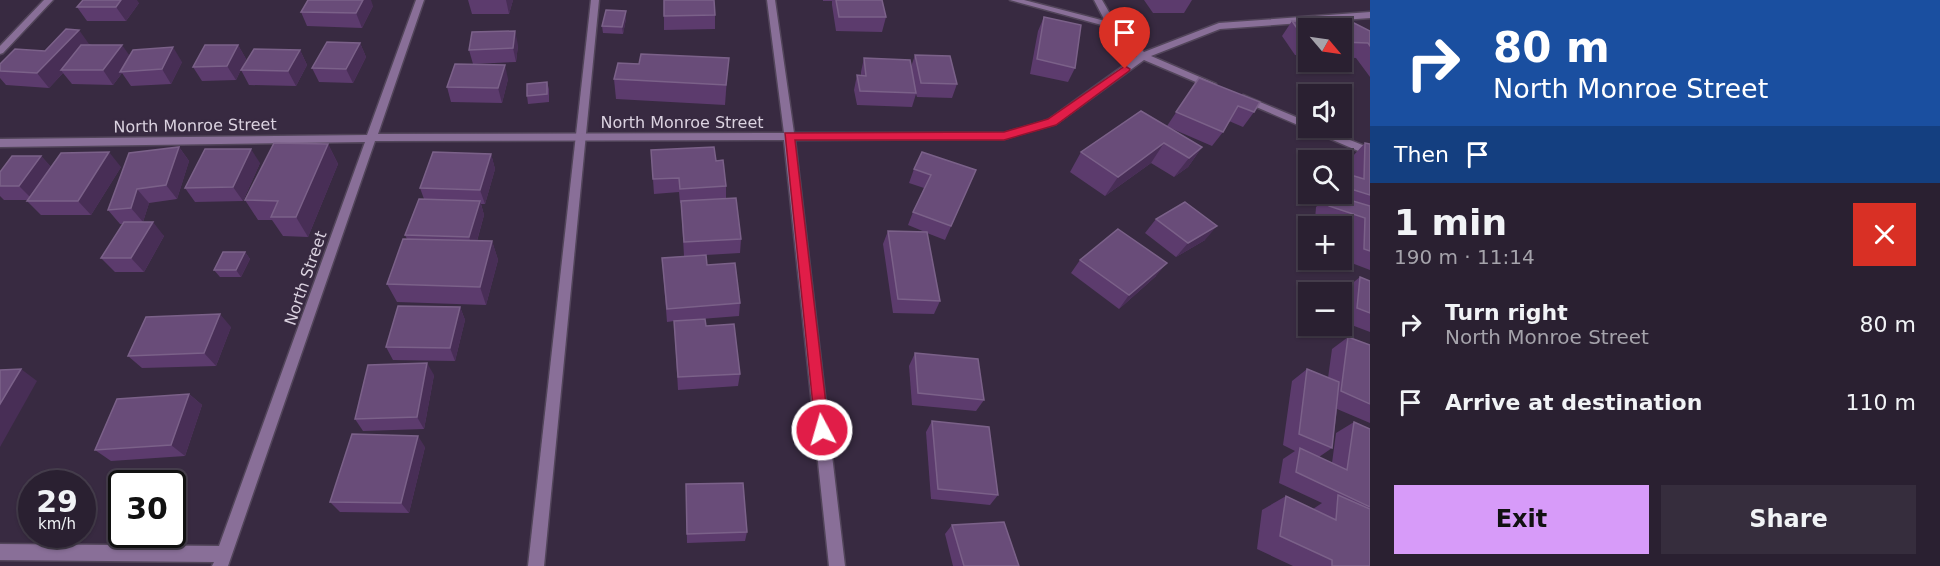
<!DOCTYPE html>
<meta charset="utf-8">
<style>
:root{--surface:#2a2031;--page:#362d3d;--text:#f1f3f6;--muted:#a5a3ab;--line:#463e4d;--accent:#d79bf9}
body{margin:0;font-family:"DejaVu Sans",sans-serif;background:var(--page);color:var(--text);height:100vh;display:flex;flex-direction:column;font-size:22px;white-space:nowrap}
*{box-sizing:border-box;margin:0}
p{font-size:20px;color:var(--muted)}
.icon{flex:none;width:33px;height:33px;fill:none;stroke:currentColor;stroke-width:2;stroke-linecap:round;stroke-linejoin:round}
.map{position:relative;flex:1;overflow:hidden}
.sheet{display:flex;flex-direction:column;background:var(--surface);width:570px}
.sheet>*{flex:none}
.top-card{background:#1a4fa0;color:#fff;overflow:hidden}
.needle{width:39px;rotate:119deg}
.fabs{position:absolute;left:1298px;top:18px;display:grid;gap:12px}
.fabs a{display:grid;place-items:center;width:54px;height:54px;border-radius:0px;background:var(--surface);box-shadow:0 2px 4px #0004,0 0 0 2px var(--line);font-size:30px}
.speed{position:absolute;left:18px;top:470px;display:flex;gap:12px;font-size:30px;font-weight:700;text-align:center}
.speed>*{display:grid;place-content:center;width:78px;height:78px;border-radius:50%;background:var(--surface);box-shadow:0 2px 4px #0004,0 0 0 2px var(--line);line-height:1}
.speed small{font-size:15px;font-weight:400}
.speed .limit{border:3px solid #111;border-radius:9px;background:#fff;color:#111}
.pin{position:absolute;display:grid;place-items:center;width:51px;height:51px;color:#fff;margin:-62px -26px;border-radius:50% 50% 50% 0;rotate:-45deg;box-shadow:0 0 6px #0007}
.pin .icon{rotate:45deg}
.me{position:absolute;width:66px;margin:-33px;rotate:354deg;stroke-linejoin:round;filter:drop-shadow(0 0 4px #0008)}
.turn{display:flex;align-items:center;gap:21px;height:126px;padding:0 24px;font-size:27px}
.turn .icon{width:78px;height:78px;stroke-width:2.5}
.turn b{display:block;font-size:42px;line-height:51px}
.then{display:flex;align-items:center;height:57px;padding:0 24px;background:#0003;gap:12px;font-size:22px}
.round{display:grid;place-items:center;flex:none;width:63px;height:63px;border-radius:0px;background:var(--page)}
.overview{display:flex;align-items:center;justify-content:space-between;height:102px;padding:0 24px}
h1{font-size:36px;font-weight:800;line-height:45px}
.primary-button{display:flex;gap:12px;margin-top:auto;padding:12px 24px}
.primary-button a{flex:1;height:69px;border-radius:0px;background:var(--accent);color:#111;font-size:24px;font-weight:800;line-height:69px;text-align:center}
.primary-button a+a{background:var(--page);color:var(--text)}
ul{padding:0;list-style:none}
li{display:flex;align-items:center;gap:18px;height:78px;padding:0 24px}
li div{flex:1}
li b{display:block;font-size:22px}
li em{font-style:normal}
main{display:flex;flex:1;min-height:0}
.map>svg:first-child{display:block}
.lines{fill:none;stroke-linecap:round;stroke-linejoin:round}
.lane-casing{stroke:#52455a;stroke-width:3}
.street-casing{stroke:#52455a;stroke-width:3}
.lane{fill:#896f98;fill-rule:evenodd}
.street{fill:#896f98;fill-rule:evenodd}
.wall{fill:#5c3b6d}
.shaded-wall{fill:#482e56}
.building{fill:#694c79;stroke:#7b6189;stroke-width:1.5}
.route{fill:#e11d48;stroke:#92132f;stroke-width:1.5}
.labels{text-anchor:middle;stroke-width:4.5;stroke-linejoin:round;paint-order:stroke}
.street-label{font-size:16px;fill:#dbd2e0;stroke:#382a41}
</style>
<main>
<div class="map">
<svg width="1370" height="566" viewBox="0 0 1370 566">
<rect width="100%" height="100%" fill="#382a41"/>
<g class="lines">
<g class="lane-casing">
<polygon id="lane" points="591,0 599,0 544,566 528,566"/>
</g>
<g class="street-casing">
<g id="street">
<polygon points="44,0 53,0 3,53 0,54 0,46"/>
<polygon points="416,0 424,0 378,134 784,133 767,0 775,0 794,133 1004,133 1048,120 1137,56 1109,27 1010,0 1024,0 1105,21 1094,0 1102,0 1116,24 1144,52 1219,23 1370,12 1370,18 1220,29 1151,56 1216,84 1216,88 1210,88 1144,60 1056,124 1004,139 795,140 845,566 829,566 784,140 375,141 228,566 212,566 214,562 0,560 0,544 219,546 365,142 0,147 0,139 367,135"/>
<polygon points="1243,95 1308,122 1308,128 1320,128 1370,148 1370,156 1240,100 1238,98"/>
</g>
</g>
<use href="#lane" class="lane"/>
<use href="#street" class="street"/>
</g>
<g class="wall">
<polygon points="468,0 513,0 509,14 472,14"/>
<polygon points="664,0 715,15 715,29 664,30"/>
<polygon points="823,0 882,0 886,17 882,32 836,31 832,5 832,1 823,1"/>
<polygon points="1144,0 1192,0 1184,13 1153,13"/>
<polygon points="139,3 126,21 87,21 77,7"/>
<polygon points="373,6 362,28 307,26 301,12"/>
<polygon points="1044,17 1075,68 1068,82 1030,74 1038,31"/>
<polygon points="626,19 623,34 603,33 602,26"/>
<polygon points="1292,21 1308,28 1308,56 1295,55 1282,36"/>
<polygon points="1341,30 1370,31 1370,77 1356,58 1341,57"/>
<polygon points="360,43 366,57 353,83 319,82 312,68"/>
<polygon points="89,44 129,56 182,62 171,84 131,86 122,73 113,85 72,84 63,73 49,88 6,85 0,78 0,64 45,51"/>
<polygon points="238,45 246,59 236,80 202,81 193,67"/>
<polygon points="518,45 516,62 473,64 469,50"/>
<polygon points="300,50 307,65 296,86 249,85 241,70"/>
<polygon points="915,55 957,84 952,98 917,97 916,94 912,107 857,105 854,90 857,75 861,75 861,72 864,58 911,67"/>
<polygon points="727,78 725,105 616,99 614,79"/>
<polygon points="1199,78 1254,112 1243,127 1229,121 1223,132 1212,146 1168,127 1202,147 1188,167 1174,177 1151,163 1105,196 1070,172 1081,152 1167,126"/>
<polygon points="508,79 502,103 451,102 447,87"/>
<polygon points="547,82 549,89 549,102 528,104 527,96"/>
<polygon points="1365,143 1370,144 1370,270 1349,262 1351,232 1341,229 1341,226 1335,226 1315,220 1316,207 1326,197 1326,194 1341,194 1341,172 1351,175 1352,157"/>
<polygon points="328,144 338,164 308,237 283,236 272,220 258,220 245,200"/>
<polygon points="179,147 189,161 177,199 149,203 143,222 164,236 144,272 115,272 101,258 123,224 120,224 108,210"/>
<polygon points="651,150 716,161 726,186 726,198 741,239 740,253 706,255 707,265 740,303 739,316 688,320 706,326 740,374 738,386 678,390 674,321 667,322 662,258 684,256 681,203 680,203 679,192 654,194"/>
<polygon points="491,154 495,169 485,204 481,204 484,215 477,241 492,241 498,260 486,305 397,302 387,284 407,239 405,235 424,199 420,188"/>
<polygon points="41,156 51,167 121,167 91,215 41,215 27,201 28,200 4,200 0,196 0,172"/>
<polygon points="260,163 243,201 195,202 185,188"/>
<polygon points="914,169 976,170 945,240 927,233 940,301 934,314 893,313 883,244 888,231 925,232 908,225 913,212 924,188 909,183"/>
<polygon points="1156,219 1205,240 1176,257 1145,233"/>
<polygon points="245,252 250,259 241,277 220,277 214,270"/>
<polygon points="1080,260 1156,276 1119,309 1071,273"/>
<polygon points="1360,277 1370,281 1370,332 1341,321 1344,290"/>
<polygon points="460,307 465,320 455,361 393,360 386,347"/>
<polygon points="231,327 216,366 142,368 128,356"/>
<polygon points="1348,337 1370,345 1370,423 1337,409 1332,448 1319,457 1332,463 1336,433 1354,422 1370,429 1370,566 1293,566 1257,549 1262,510 1286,496 1313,509 1322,503 1279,483 1283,459 1295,451 1283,445 1292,381 1307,369 1328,378 1332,349"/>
<polygon points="915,353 984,400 976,411 912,405 909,366"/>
<polygon points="434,375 424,429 363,431 355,419"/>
<polygon points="189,394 202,405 185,456 111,461 95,450"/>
<polygon points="932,421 998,495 990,505 931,499 926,432"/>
<polygon points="425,447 409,513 340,512 330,502"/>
<polygon points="686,484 747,532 745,541 687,543"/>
<polygon points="952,525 1019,566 953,566 945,534"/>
</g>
<g class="shaded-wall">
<polygon points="121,0 137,0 139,3 126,21 116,7"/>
<polygon points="363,0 371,0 373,6 362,28 356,13"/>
<polygon points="506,0 513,0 509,14"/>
<polygon points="626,11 626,19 623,34 622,27"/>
<polygon points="79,30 89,44 61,70 63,73 49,88 37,73"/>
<polygon points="515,31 518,45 516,62 513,48"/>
<polygon points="360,43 366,57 353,83 346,69"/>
<polygon points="122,45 132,59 120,72 122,73 113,85 103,70"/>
<polygon points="238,45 246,59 236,80 227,66"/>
<polygon points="173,47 182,62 171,84 162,69"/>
<polygon points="300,50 307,65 296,86 288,71"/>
<polygon points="505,65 508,79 502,103 498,88"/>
<polygon points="1164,143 1151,163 1105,196 1118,177"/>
<polygon points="328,144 338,164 308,237 296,217"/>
<polygon points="179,147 189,161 177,199 166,185"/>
<polygon points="1202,147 1188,167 1174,177 1189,158"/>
<polygon points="251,149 260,163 243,201 233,187"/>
<polygon points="109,152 121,167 91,215 78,201"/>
<polygon points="491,154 495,169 485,204 480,190"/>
<polygon points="41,156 54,170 33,200 19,186"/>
<polygon points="137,189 149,203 143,222 131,208"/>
<polygon points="480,201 484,215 474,251 469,237"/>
<polygon points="153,222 164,236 144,272 131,258"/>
<polygon points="1217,226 1205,240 1176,257 1188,243"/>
<polygon points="492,241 498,260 486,305 480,287"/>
<polygon points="245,252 250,259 241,277 236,270"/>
<polygon points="1167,263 1156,276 1119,309 1129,295"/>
<polygon points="460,307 465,320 455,361 450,348"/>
<polygon points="220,314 231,327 216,366 204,353"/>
<polygon points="427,363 434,375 424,429 417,417"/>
<polygon points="21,369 37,381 0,447 0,404"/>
<polygon points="189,394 202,405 185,456 171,445"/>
<polygon points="418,436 425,447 409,513 401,503"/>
</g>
<g class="building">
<polygon points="83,0 121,0 116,7 77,7"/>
<polygon points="308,0 363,0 356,13 301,12"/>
<polygon points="664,0 714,0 715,15 664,16"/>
<polygon points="836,0 882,0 886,17 839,17"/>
<polygon points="606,10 626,11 622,27 602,26"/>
<polygon points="1044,17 1081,25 1075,68 1037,59"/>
<polygon points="1292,21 1319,22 1323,28 1308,28 1308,41 1306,41"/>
<polygon points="1352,22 1370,31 1370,46 1368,43 1341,42 1341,30"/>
<polygon points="66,29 79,30 37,73 0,71 0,64 15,49 45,51"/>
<polygon points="515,31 513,48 469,50 472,32"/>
<polygon points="327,42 360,43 346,69 312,68"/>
<polygon points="81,45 122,45 103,70 61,70"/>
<polygon points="205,45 238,45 227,66 193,67"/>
<polygon points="173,47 162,69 120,72 133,50"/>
<polygon points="254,49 300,50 288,71 241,70"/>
<polygon points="641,54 729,58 726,85 614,79 618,63 639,64"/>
<polygon points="915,55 950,56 957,84 921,83"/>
<polygon points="864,58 910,60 916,93 860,91 857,75 866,76"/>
<polygon points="455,64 505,65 498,88 447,87"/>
<polygon points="1199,78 1260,102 1254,112 1238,106 1223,132 1176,112"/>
<polygon points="547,82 547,94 527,96 527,84"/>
<polygon points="1141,111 1202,147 1189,158 1164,143 1118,177 1081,152"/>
<polygon points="274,143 328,144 296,217 271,217 278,201 245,200"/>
<polygon points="1365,143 1370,144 1370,195 1341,186 1341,172 1364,179"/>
<polygon points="179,147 166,185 137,189 131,208 108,210 129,153"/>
<polygon points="714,147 716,161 723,160 726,186 680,189 679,178 653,179 651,150"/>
<polygon points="205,149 251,149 233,187 185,188"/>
<polygon points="109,152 78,201 27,201 61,153"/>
<polygon points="433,152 491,154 480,190 420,188"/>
<polygon points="922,152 976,170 951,226 913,212 931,175 914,169"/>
<polygon points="12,156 41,156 19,186 0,186 0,172"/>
<polygon points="1329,194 1370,206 1370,251 1364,249 1365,218 1329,206"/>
<polygon points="736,198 741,239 684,242 681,201"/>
<polygon points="419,199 480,201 469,237 405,235"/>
<polygon points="1185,202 1217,226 1188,243 1156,219"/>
<polygon points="124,222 153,222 131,258 101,258"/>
<polygon points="1118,229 1167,263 1129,295 1080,260"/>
<polygon points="888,231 927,232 940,301 898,299"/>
<polygon points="403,239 492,241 480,287 387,284"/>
<polygon points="223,252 245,252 236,270 214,270"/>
<polygon points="706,255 707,265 735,263 740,303 667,309 662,258"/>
<polygon points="1360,277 1370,281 1370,313 1357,308"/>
<polygon points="398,306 460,307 450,348 386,347"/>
<polygon points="220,314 204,353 128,356 146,317"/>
<polygon points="705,319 706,326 734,324 740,374 678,377 674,321"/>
<polygon points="1348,337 1370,345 1370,404 1341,391"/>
<polygon points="915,353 978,359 984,400 918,393"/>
<polygon points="427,363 417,417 355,419 368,365"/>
<polygon points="21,369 0,404 0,370"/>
<polygon points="1307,369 1339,382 1332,448 1299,434"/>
<polygon points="189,394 171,445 95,450 117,399"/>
<polygon points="932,421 989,427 998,495 938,489"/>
<polygon points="1354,422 1370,429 1370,507 1296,472 1300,448 1347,470"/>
<polygon points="352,434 418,436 401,503 330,502"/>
<polygon points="743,483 747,532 687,534 686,484"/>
<polygon points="1338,495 1370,509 1370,566 1332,566 1332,560 1280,536 1286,496 1336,520"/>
<polygon points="1004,522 1019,566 964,566 952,525"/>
</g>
<polygon class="route" points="1125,66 1130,69 1129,71 1056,125 1004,140 795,140 829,430 827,435 822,437 816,435 785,133 1004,132 1048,119"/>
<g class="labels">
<g class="street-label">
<text x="682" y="128">North Monroe Street</text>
<text transform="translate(195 125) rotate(-1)" y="6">North Monroe Street</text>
<text transform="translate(305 278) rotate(-71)" y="6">North Street</text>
</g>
</g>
</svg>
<div class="fabs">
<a><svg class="needle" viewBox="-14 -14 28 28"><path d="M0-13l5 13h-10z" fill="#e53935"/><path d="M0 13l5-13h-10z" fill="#a5a3ab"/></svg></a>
<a><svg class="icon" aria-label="sound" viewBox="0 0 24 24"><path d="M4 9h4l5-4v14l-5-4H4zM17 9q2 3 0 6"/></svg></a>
<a><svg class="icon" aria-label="search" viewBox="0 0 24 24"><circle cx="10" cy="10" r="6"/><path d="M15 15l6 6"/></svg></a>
<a>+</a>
<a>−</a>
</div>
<div class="speed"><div>29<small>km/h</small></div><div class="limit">30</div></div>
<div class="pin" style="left:1125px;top:69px;background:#d93025"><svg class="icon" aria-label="arrive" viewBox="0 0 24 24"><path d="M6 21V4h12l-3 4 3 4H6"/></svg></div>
<svg class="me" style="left:822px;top:430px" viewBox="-20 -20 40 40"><circle r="17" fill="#e11d48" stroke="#fff" stroke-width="3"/><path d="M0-11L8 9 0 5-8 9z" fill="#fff"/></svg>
</div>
<section class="sheet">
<div class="top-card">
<div class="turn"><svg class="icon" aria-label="right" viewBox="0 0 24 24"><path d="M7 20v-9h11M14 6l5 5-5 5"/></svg><div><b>80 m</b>North Monroe Street</div></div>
<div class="then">Then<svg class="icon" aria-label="arrive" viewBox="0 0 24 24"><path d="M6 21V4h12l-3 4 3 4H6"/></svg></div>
</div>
<div class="overview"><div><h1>1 min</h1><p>190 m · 11:14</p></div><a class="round" style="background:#d93025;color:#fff"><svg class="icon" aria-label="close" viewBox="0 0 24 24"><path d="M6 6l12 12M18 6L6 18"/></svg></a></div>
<ul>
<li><svg class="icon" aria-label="right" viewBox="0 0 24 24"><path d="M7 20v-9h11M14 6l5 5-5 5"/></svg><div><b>Turn right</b><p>North Monroe Street</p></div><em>80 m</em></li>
<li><svg class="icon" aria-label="arrive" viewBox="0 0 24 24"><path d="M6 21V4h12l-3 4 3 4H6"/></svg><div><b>Arrive at destination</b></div><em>110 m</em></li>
</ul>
<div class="primary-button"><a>Exit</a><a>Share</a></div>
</section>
</main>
